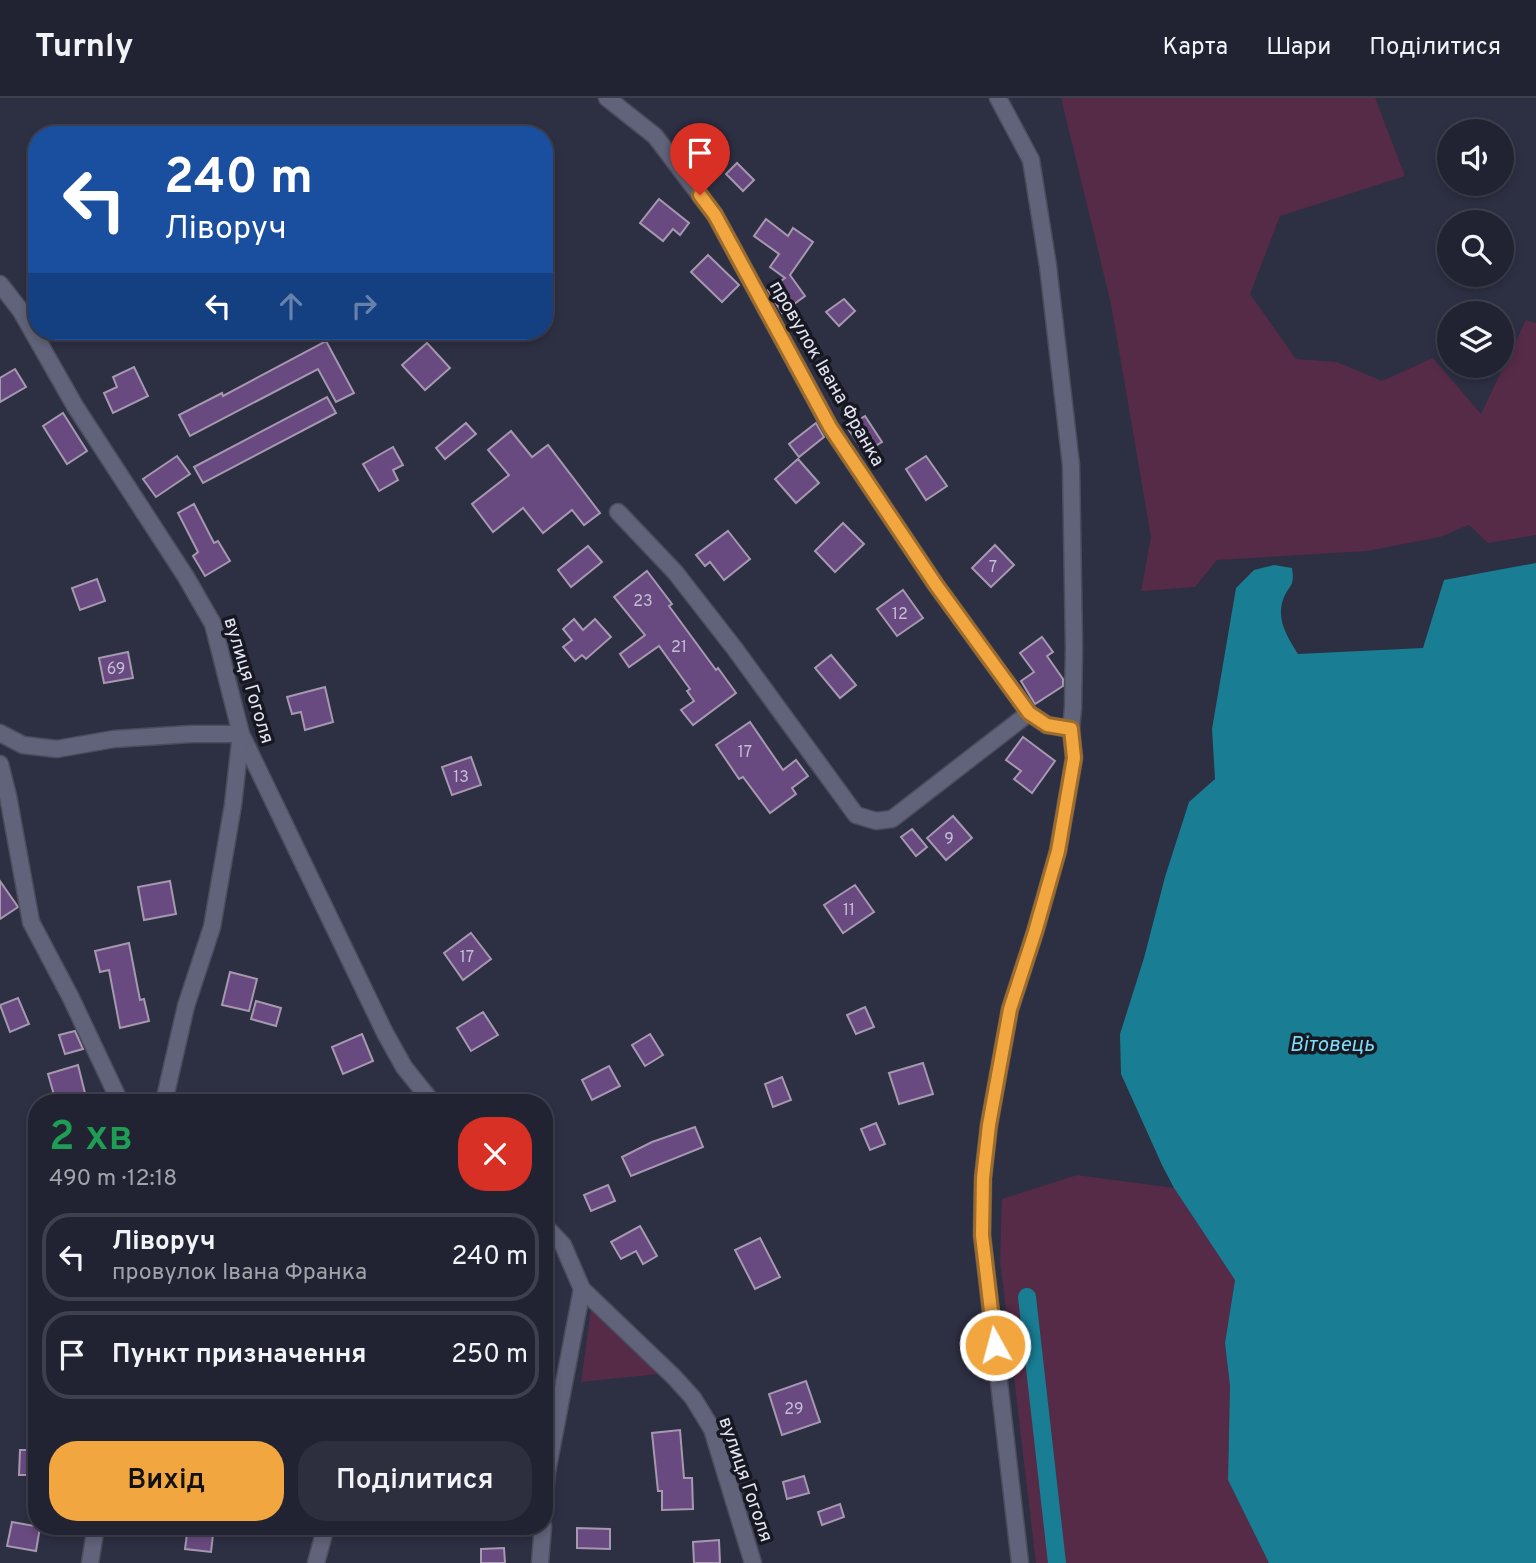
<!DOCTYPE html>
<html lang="uk">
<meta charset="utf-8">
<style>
:root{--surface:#222332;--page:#2e2f3e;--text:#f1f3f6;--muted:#a2a4ac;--line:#3f404d;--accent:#f1a640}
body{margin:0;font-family:Overpass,sans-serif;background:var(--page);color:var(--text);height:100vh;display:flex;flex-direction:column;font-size:26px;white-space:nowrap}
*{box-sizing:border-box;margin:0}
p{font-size:23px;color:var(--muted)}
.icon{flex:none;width:38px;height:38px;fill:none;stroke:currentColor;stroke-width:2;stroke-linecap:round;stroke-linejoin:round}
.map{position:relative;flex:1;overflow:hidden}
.drawer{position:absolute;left:28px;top:996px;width:525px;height:441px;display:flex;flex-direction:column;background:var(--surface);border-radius:28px;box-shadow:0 4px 10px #0003,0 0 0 2px var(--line)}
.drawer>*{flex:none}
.banner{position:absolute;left:28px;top:28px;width:525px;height:214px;border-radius:28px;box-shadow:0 4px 10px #0003,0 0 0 2px var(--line);background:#1a4fa0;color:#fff;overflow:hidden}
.buttons{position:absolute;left:1437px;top:21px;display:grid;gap:14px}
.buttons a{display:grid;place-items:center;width:77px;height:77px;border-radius:50%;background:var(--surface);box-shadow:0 4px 10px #0003,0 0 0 2px var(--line);font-size:35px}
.pin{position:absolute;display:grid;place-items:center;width:60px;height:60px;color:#fff;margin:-72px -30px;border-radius:50% 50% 50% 0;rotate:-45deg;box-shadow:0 0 7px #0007}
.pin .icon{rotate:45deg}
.me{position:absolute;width:77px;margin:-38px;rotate:353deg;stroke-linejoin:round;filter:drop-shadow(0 0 5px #0008)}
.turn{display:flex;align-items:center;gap:24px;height:147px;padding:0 21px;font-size:32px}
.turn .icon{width:91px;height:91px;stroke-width:2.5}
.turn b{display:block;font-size:49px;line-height:60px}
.lanes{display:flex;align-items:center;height:66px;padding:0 21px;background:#0003;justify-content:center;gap:35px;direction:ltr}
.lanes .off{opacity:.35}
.round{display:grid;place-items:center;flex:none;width:74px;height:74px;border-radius:28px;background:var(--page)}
.headline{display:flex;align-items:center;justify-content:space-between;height:119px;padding:0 21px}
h1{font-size:42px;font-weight:600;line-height:52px;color:#1e9e55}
.button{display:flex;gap:14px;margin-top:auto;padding:14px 21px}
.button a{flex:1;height:80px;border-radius:28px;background:var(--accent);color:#111;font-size:28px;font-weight:600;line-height:80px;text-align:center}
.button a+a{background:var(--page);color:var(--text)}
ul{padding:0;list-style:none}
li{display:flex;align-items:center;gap:21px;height:88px;margin:0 14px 10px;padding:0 7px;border:4px solid var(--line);border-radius:28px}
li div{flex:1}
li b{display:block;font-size:26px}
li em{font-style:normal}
header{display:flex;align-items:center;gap:42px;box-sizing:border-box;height:98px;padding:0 35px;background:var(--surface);border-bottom:2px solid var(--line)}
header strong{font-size:33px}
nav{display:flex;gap:38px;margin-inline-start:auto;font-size:24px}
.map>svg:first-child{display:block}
.green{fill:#552b48}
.water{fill:#197d94}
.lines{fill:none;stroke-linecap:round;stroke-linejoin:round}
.canal{stroke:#197d94;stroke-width:18}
.building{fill:#694a80;stroke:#a598af;stroke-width:2}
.minor-casing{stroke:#4b4d5d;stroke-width:19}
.minor{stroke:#606379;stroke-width:16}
.route-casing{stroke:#9d6c2a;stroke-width:18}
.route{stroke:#f1a640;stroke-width:12}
.labels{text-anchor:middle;stroke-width:7;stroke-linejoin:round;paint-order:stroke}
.number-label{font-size:16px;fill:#c4bed6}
.street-label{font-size:19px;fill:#e3e5f2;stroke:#171821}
.water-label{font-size:21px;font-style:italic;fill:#7ddcf7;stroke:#171821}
</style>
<header>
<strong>Turnly</strong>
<nav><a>Карта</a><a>Шари</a><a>Поділитися</a></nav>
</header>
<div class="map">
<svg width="1536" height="1465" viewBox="0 0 1536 1465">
<rect width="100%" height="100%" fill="#2d2f43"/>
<g class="green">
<polygon points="1061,0 1375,0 1405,78 1280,118 1250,196 1296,261 1337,264 1382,283 1433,260 1481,316 1526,222 1536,225 1536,437 1488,445 1469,427 1440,439 1367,453 1217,462 1195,489 1141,493 1151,439 1111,206"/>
<polygon points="1077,1077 1174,1090 1235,1182 1225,1245 1230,1288 1228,1382 1269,1465 1036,1465 1000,1162 1002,1101"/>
<polygon points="591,1211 658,1276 581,1284"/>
</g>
<path class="water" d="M1536,465V1465H1269L1228,1382L1230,1288L1225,1245L1235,1182L1174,1090L1162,1067L1121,976L1120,936L1144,860L1165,779L1189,704L1215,681L1212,631L1236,490L1254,472L1274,467L1292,470C1295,490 1289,486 1283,502C1276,522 1288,540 1298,556L1423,550L1444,482Z"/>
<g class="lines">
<polyline class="canal" points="1027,1199 1057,1465"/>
</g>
<g class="building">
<polygon points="737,65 754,82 743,93 726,76"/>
<polygon points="659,101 689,125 680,137 673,131 663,143 640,125"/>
<polygon points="766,121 788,138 793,130 813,144 790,177 805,198 782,215 768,192 785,180 770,169 779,156 754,138"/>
<polygon points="708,157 739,187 722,204 691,174"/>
<polygon points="844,201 855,213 839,228 826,214"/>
<polygon points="326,243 354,295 336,304 318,271 190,338 179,317 222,295 223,298"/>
<polygon points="427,245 450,270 425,292 402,267"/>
<polygon points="134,269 148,298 113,315 104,295 117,289 113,279"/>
<polygon points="15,271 26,289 0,304 0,280"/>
<polygon points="327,299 336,315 203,385 194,369"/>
<polygon points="63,315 87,353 67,366 43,328"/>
<polygon points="865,318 882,344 864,355 847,329"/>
<polygon points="466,325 476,336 445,361 436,350"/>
<polygon points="816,325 824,339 799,359 789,346"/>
<polygon points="511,333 532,359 548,347 600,415 584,427 572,412 543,435 523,410 493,434 472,406 509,377 488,352"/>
<polygon points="393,349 403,367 393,372 398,382 379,393 363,366"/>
<polygon points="177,358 190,376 156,399 143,381"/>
<polygon points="926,358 947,388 926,402 906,371"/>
<polygon points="798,361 819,385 796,405 775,381"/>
<polygon points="194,406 214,445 218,443 230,463 205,478 193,458 198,454 178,415"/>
<polygon points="843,425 864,446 835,474 815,453"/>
<polygon points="728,433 750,461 724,482 710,464 705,468 696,457"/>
<polygon points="995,447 1014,467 991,489 972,470"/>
<polygon points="588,448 602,464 571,489 558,472"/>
<polygon points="647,473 672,506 669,508 716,572 718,570 736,595 693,627 681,612 694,603 687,593 690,591 659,548 629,569 620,556 645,537 614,499"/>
<polygon points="97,481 105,503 80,512 72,490"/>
<polygon points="903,492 923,520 897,538 877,511"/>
<polygon points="574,521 583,532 595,521 611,539 586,561 582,557 575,563 563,549 572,542 563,531"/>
<polygon points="1042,539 1053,554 1047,558 1063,581 1063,588 1035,606 1021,583 1034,574 1020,555"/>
<polygon points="128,554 133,580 104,585 99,560"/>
<polygon points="831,557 856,587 840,600 815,570"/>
<polygon points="325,589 333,624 305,632 301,614 292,616 287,599"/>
<polygon points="750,624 783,672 796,662 808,678 792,690 796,696 770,715 743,679 739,681 716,647"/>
<polygon points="1023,639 1055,663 1032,695 1014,681 1021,673 1006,662"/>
<polygon points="471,659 481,687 452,697 442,669"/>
<polygon points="953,718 972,740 946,762 927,740"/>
<polygon points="912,731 927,749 916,758 901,739"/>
<polygon points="0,783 18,809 0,821"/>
<polygon points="170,783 176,816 144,822 138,789"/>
<polygon points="855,787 874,814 843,835 824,807"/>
<polygon points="471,835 491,861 463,882 444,855"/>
<polygon points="129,845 140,902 144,901 149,923 120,930 109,872 100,874 95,853"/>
<polygon points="230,874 257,881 249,913 222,907"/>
<polygon points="18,900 29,926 10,934 0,907"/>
<polygon points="256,903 281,910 276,928 251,921"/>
<polygon points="865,909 874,929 856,936 847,917"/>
<polygon points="483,914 498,937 471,953 457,930"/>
<polygon points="75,933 83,951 65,956 59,937"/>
<polygon points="362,936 373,963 343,976 332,949"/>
<polygon points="650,936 663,957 645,968 632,947"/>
<polygon points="923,965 933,996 899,1006 889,975"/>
<polygon points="78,967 86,999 65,1004 56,1004 48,976"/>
<polygon points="609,968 620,988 592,1002 582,982"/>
<polygon points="782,979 791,1002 773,1009 765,986"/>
<polygon points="876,1025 885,1046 870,1052 861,1031"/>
<polygon points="695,1029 703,1049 631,1078 622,1059 652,1044"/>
<polygon points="608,1087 615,1103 591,1113 584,1097"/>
<polygon points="640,1128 657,1158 643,1166 636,1153 621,1161 611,1144"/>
<polygon points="760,1140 780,1179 755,1191 735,1152"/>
<polygon points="806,1283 820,1324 782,1337 769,1296"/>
<polygon points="680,1332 684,1380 692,1380 693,1411 662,1412 662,1393 658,1393 652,1335"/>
<polygon points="20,1352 37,1352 37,1377 19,1377"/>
<polygon points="804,1378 809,1395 787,1401 783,1384"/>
<polygon points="840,1406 844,1419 822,1427 818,1414"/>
<polygon points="12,1424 40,1429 36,1453 7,1448"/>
<polygon points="188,1428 214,1428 211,1454 185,1451"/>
<polygon points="577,1430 610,1431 610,1451 577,1450"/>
<polygon points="719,1442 720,1465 694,1465 693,1444"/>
<polygon points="504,1450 505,1465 481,1465 481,1451"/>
</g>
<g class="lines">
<g class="minor-casing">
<g id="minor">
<polyline points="607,0 655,38 715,117 830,329 936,487 1029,615 1047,627 1071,631"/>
<polyline points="998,0 1031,62 1048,168 1071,367 1074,550 1073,610 1071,631 1074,660 1058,753 1035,834 1010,911 989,1027 983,1080 982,1137 1020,1465"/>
<polyline points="0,186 21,213 75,308 186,479 213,526 241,636 385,935 404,969 432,1004"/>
<polyline points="618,414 675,474 735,551 856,717 876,723 892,721 1029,615"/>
<polyline points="0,635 23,647 57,651 114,641 191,636 241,636 233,707 212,829 186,908 164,1004"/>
<polyline points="0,666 8,698 31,824 71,900 120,1004"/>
<polyline points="544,1127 563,1147 582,1191 674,1279 693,1300 712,1331 753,1465"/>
<polyline points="544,1406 547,1374 582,1191"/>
<polyline points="90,1465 96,1428"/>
<polyline points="316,1465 326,1428"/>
<polyline points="540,1465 543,1428"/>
</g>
</g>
<use href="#minor" class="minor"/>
</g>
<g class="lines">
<g class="route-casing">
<polyline id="route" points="700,97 715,117 830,329 936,487 1029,615 1047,627 1071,631 1074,660 1058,753 1035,834 1010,911 989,1027 983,1080 982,1137 995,1247"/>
</g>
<use href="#route" class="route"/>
</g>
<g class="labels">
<g class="number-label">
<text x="993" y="474">7</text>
<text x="643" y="508">23</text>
<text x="900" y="521">12</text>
<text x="679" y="554">21</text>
<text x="116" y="576">69</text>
<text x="745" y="659">17</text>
<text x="461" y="684">13</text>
<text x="949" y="746">9</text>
<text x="849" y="817">11</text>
<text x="467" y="864">17</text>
<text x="794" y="1316">29</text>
</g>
<g class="street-label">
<text transform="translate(828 275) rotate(60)" y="7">провулок Івана Франка</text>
<text transform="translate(250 582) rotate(73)" y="7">вулиця Гоголя</text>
<text transform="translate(747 1381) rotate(71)" y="7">вулиця Гоголя</text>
</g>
<g class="water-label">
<text x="1332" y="953">Вітовець</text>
</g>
</g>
</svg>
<div class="buttons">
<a><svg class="icon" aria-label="sound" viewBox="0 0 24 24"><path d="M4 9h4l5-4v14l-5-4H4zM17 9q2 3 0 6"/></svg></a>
<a><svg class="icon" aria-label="search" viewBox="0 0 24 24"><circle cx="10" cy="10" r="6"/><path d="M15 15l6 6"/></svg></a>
<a><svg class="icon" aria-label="layers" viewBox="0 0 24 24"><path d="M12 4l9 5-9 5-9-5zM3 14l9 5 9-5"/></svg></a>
</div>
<div class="pin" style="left:700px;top:97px;background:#d93025"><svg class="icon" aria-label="arrive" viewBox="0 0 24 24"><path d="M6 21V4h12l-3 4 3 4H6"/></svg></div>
<svg class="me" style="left:995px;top:1247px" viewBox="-20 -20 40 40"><circle r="17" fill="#f1a640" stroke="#fff" stroke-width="3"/><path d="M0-11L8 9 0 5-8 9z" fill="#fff"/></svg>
<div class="banner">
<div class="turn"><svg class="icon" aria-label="left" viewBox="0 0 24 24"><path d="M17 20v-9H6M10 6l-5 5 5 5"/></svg><div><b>240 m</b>Ліворуч</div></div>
<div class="lanes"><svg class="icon" aria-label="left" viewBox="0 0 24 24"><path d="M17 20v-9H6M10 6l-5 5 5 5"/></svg><svg class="icon off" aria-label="ahead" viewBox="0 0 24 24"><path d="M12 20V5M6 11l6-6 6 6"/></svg><svg class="icon off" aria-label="right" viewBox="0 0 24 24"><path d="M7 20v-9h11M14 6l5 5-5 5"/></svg></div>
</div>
<section class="drawer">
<div class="headline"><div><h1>2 хв</h1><p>490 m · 12:18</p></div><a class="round" style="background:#d93025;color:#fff"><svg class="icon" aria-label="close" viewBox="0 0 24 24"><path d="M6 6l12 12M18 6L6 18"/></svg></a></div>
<ul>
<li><svg class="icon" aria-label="left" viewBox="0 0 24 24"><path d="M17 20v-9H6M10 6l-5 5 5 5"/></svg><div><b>Ліворуч</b><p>провулок Івана Франка</p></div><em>240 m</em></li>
<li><svg class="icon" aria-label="arrive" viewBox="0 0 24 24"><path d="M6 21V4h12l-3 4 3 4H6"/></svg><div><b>Пункт призначення</b></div><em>250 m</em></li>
</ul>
<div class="button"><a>Вихід</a><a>Поділитися</a></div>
</section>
</div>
